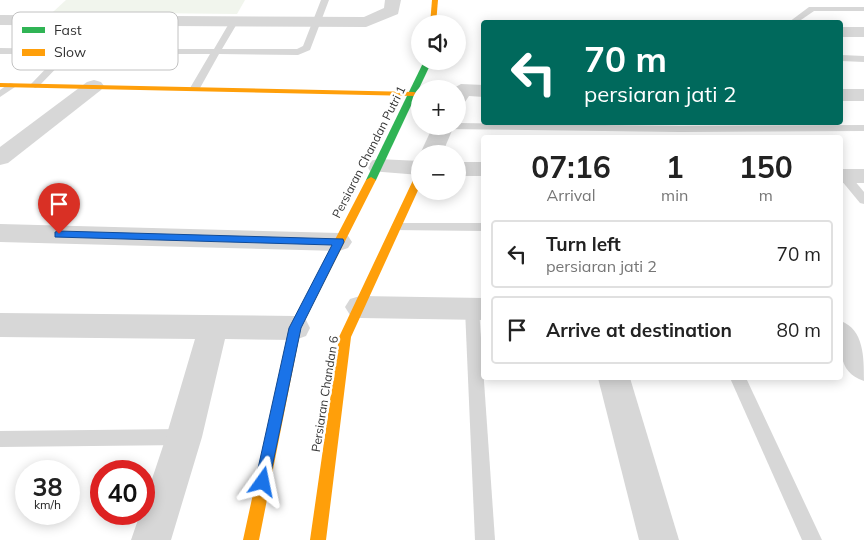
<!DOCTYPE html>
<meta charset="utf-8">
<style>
:root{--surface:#fff;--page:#f2f2f2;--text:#222;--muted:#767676;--line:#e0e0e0}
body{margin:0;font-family:Mulish,sans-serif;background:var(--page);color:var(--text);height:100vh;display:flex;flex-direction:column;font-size:19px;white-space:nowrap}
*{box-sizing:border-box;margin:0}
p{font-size:16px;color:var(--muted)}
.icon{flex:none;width:28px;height:28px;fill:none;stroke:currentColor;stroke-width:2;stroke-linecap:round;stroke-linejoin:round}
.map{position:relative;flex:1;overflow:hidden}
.panel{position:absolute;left:481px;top:135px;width:362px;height:245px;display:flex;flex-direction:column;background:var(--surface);border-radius:5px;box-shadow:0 2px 12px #0003}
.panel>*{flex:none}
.banner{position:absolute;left:481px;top:20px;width:362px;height:105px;border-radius:5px;box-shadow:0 2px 12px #0003;background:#00695c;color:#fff;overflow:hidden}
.tools{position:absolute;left:411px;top:15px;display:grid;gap:10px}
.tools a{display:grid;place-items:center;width:55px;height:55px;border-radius:50%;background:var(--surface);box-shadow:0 2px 12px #0003;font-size:25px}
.speed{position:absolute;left:15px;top:460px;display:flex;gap:10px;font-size:25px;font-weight:700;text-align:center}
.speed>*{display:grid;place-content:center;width:65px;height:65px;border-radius:50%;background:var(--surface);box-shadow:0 2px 12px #0003;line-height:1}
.speed small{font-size:12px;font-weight:400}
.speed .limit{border:8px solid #d22;background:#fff;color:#111}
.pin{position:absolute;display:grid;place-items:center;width:42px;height:42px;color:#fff;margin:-51px -21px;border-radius:50% 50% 50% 0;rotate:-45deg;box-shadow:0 0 5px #0007}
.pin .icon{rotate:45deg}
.me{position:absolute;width:55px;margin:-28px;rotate:12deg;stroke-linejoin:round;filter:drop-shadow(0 0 4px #0008)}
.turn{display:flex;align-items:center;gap:18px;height:105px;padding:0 20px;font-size:22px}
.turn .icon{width:65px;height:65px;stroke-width:2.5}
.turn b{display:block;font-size:35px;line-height:42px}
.eta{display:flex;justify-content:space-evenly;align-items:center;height:85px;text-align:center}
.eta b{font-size:30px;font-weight:700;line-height:35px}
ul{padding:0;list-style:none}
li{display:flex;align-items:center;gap:15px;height:68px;margin:0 10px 8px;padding:0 10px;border:2px solid var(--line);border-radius:5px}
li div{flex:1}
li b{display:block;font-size:19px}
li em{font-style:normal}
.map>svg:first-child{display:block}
.green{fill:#f1f5ed}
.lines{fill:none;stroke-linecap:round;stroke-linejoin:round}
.lane{fill:#d7d7d7;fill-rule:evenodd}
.street{fill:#d7d7d7;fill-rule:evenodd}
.fast{fill:#30b455;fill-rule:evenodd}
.slow{fill:#ff9f0a;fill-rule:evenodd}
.route{fill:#1a73e8;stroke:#114b97}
.labels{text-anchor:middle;stroke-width:5;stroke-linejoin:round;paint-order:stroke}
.street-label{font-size:12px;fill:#333;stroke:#fff}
.key{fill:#fff;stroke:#c2c2c2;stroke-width:1}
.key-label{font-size:14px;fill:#333}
</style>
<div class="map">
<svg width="864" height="540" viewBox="0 0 864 540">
<rect width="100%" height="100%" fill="#fff"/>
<polygon class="green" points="66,0 245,0 237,14 53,12"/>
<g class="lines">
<g class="lane">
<polygon points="321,0 329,0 310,50 298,55 219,54 200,88 195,91 190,88 210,54 70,54 38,87 35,88 30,85 32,83 60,54 0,54 0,48 65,49 97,19 101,21 100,23 75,49 214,49 231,20 234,20 238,22 222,49 297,49 303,46"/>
<polygon points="809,7 864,7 864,11 814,11 798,22 789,22"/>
<polygon points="841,55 864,56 864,62 841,61"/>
<polygon points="10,83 18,85 0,97 0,90"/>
<polygon points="458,123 680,126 864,125 864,131 680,132 444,129 439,126 458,126"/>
<polygon points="841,173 848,173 864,192 864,204 860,203 841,180"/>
<polygon points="397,223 484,223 484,231 392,230 391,227"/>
<polygon points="472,303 477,305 479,309 495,540 475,540 465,309 467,305"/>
<polygon points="730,378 746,378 822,540 802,540"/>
<polygon points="184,429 190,431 193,437 190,443 184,445 0,447 0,431"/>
</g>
<g class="street">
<polygon points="385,0 401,0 398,14 366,27 0,25 0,15 364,17 384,8"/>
<rect x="841" y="27" width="23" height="10"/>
<polygon points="94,80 101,82 104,86 101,90 8,163 0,165 0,147 87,82"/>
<polygon points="461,84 484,85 484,97 469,96 465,102 458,104 458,89 452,89"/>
<rect x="841" y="89" width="23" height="12"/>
<polygon points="433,126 454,126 442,154 420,154"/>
<polygon points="378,159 420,161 420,175 370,171 367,166 370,161"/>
<rect x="458" y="162" width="26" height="14"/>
<rect x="841" y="169" width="23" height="14"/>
<polygon points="0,224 339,233 348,236 352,242 348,248 339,251 0,242"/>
<polygon points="360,296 484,298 484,320 360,318 350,315 345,307 350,299"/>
<polygon points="0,313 295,316 306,320 310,328 306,336 295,340 225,339 202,437 171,540 131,540 140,514 144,514 144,503 166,437 195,339 0,337"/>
<path d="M841,321C864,330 864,357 864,381C836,372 841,346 841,321Z"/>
<polygon points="598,378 630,378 679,540 639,540"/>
</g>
<polygon class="fast" points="424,61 432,61 376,180 374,182 368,182 366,180"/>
<g class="slow">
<polygon points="432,0 438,0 436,24 430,24"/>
<polygon points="0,83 414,92 418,94 414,96 0,87"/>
<polygon points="420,173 420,186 351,337 326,540 310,540 339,337 415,176"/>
<polygon points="371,177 376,180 301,328 259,540 243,540 289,328 366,180"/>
</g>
</g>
<polygon class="route" points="59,231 343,239 344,242 301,328 268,487 263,490 257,487 255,482 289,328 332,245 55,237 55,232"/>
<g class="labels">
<g class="street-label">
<text transform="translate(369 152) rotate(-63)" y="4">Persiaran Chandan Putri 1</text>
<text transform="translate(325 394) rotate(-81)" y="4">Persiaran Chandan 6</text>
</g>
</g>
<rect x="12" y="12" width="166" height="58" rx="8" class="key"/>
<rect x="22" y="27" width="23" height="6" fill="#30b455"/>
<rect x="22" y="49" width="23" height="7" fill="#ff9f0a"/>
<g class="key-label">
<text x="54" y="35">Fast</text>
<text x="54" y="57">Slow</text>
</g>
</svg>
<div class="tools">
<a><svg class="icon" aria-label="sound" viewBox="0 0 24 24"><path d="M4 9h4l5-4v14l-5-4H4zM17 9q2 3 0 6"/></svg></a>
<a>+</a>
<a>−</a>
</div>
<div class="speed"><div>38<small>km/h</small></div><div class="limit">40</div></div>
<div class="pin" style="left:59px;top:234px;background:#d93025"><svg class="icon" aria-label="arrive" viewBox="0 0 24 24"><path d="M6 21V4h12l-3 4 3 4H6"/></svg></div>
<svg class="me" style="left:263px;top:482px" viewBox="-20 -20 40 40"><path d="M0-17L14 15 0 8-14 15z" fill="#1a73e8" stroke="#fff" stroke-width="4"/></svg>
<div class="banner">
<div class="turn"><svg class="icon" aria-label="left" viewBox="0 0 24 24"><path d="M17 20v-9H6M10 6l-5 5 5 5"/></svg><div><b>70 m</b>persiaran jati 2</div></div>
</div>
<section class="panel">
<div class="eta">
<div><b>07:16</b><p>Arrival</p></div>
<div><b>1</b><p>min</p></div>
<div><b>150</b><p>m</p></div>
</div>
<ul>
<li><svg class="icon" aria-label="left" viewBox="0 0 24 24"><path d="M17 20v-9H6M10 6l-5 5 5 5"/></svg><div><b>Turn left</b><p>persiaran jati 2</p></div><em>70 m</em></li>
<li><svg class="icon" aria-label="arrive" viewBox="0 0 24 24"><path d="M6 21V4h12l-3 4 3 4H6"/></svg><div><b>Arrive at destination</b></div><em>80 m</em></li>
</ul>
</section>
</div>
